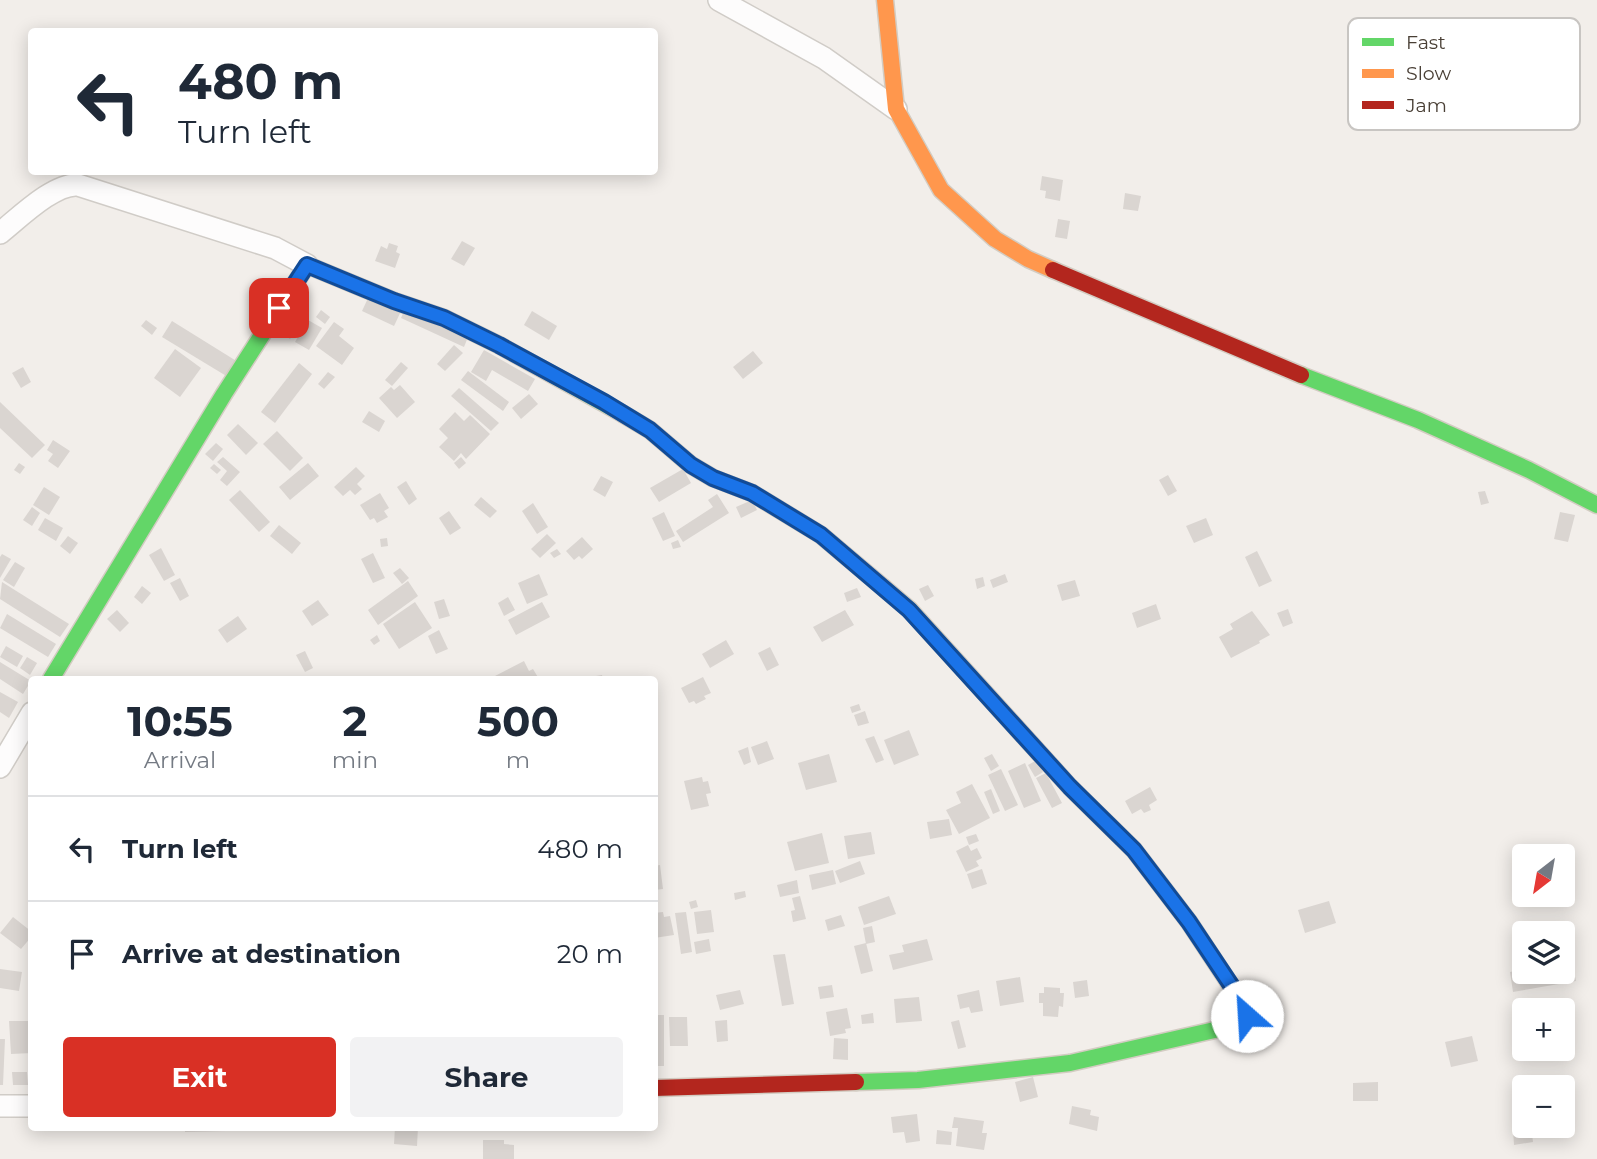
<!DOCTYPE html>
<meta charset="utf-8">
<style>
:root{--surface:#fff;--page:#f2f2f3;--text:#1f2937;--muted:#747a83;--line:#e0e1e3;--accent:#d93025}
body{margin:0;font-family:Montserrat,sans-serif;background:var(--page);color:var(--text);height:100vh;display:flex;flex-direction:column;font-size:26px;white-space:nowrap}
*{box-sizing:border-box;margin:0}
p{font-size:23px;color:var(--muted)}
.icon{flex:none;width:38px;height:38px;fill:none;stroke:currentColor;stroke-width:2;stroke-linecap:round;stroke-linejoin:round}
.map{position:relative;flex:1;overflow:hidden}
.drawer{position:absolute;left:28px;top:676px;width:630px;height:455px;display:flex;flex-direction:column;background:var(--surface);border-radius:7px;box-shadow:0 4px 18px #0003}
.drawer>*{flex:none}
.guide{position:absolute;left:28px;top:28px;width:630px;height:147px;border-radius:7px;box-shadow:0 4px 18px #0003;background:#fff;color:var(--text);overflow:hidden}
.needle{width:46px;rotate:211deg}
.tools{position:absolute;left:1512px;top:844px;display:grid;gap:14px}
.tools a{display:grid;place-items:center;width:63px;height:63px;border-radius:7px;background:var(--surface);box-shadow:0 4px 18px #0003;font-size:35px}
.pin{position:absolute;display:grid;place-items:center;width:60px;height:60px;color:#fff;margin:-30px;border-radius:14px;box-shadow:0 4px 10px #0006}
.me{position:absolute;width:77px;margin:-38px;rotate:334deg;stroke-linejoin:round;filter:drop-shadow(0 0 5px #0008)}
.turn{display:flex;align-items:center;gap:24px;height:147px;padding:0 35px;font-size:32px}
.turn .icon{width:91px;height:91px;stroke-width:2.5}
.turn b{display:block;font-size:49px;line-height:60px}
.eta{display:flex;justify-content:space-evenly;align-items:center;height:119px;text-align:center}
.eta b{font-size:42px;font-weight:700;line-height:49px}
.cta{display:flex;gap:14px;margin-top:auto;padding:14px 35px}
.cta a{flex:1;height:80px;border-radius:7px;background:var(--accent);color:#fff;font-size:28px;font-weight:700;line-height:80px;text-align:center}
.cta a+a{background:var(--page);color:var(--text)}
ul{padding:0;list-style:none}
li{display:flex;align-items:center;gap:21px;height:105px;padding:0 35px;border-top:2px solid var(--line)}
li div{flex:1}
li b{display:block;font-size:26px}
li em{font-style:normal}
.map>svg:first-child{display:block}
.building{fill:#dad5d1}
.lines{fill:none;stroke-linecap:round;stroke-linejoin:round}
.street-casing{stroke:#d0ccc7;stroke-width:24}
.fast-casing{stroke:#d3ccc2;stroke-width:19}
.slow-casing{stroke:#d3ccc2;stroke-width:19}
.jam-casing{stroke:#d3ccc2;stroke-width:19}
.street{stroke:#fdfcfc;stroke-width:21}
.fast{stroke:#63d668;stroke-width:16}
.slow{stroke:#ff974d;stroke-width:16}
.jam{stroke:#b3261e;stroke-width:16}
.route-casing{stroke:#114b97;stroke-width:18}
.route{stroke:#1a73e8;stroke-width:12}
.key{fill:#fff;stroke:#c8c5c2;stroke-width:2}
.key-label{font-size:19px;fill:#493f35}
</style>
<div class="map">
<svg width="1597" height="1159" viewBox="0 0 1597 1159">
<rect width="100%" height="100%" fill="#f2eeea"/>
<g class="building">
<polygon points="1042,176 1063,180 1060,201 1045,198 1046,191 1040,190"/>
<polygon points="1125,193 1141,196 1138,211 1123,209"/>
<polygon points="1058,219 1070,221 1067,239 1055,237"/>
<polygon points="462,241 475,248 464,266 451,259"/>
<polygon points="389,243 398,246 396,252 400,254 395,268 375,261 381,246 387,249"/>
<polygon points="370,294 402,309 394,326 362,311"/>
<polygon points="405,309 468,337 464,347 401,318"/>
<polygon points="321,310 330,317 325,324 316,317"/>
<polygon points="532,311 557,326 549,340 524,325"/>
<polygon points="146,320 157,328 152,335 141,326"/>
<polygon points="308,320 322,328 309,350 295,342"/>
<polygon points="172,321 238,362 228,377 162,337"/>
<polygon points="334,322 344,329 339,336 354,348 342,365 316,346"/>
<polygon points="289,324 297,330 290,339 282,333"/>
<polygon points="454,345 463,353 445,371 437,364"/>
<polygon points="175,349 201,368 180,397 154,378"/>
<polygon points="484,350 535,379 528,391 492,370 486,381 471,372"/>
<polygon points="753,351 763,363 743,379 733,367"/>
<polygon points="401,362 408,368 392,386 385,380"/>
<polygon points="299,363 312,374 275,423 261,412"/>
<polygon points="23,367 31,382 21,388 12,373"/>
<polygon points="468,371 509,402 503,411 461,380"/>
<polygon points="328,372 335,377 324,389 318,384"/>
<polygon points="400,385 415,402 397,418 379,398 391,387 394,390"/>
<polygon points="459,388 499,423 491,431 451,396"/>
<polygon points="529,394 538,404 521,419 512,408"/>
<polygon points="0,402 45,445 32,458 0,428"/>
<polygon points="369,411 385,421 379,432 362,422"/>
<polygon points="455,412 464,421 470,415 490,434 466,459 461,453 454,461 439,447 448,438 439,429"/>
<polygon points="238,424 258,443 246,455 227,435"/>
<polygon points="277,431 303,458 290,471 263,444"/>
<polygon points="53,440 70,451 58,468 48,461 53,454 47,450"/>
<polygon points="216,443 223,449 213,461 205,454"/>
<polygon points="223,457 240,472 227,486 220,480 227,471 217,462"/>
<polygon points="461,457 466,463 459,469 454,463"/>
<polygon points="19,463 25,467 20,474 14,470"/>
<polygon points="308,463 319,476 290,500 279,487"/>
<polygon points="214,464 221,470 217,474 210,468"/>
<polygon points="356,467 365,476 357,484 362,489 355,495 350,490 343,496 334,487"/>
<polygon points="683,469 691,483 659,502 650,488"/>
<polygon points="1168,475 1177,491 1168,496 1159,480"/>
<polygon points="601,476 613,482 605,497 593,490"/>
<polygon points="406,481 417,499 409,505 397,487"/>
<polygon points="44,487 60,497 49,515 33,505"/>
<polygon points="240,490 270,522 259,532 229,500"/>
<polygon points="1485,491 1489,503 1481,505 1478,492"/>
<polygon points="380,493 389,508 384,511 388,517 377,523 374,518 370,520 360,505"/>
<polygon points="717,494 729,513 683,542 676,531 713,507 708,500"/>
<polygon points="481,497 497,511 490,518 474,505"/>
<polygon points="752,500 757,510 741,518 736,507"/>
<polygon points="533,503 548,527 537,534 522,511"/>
<polygon points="32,507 40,513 32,526 23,520"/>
<polygon points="449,511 461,528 450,535 439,518"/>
<polygon points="664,512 675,536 663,541 652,518"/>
<polygon points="1560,512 1575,515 1568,542 1554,539"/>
<polygon points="45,518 63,528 56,541 38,530"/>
<polygon points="1206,518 1213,535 1194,543 1186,526"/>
<polygon points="279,525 301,543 292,554 270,536"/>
<polygon points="547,534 556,543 540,558 531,549"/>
<polygon points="68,536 78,543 70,554 60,546"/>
<polygon points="582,537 593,549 582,559 579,556 574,560 566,551"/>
<polygon points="387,538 388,546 381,547 380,539"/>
<polygon points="678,540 681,547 673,549 671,543"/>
<polygon points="161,548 175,575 164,581 149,555"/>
<polygon points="557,549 561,554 554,558 550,553"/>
<polygon points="1257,551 1272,581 1259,587 1245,557"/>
<polygon points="373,553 385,578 373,583 361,559"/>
<polygon points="2,554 11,559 0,578 0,557"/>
<polygon points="15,562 25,568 14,587 3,580"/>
<polygon points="400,568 409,578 402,584 393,573"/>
<polygon points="539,574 548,595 527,604 518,583"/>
<polygon points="1005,574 1008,582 993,588 990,580"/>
<polygon points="983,577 985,586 977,589 975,579"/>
<polygon points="180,578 189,596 180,601 170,583"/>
<polygon points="1075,580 1080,596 1062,601 1057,585"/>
<polygon points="408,581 418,596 378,625 368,610"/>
<polygon points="2,582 69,624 60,637 0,599"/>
<polygon points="928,585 934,596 925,601 919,589"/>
<polygon points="142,586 151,593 142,604 134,597"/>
<polygon points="857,588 861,597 847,602 844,593"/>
<polygon points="508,597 515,610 504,616 498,603"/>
<polygon points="444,599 450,616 439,619 434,602"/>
<polygon points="318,600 329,615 312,626 302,611"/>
<polygon points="415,602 432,628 399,649 383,624"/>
<polygon points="542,602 550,617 516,635 508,620"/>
<polygon points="1156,604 1161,619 1137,628 1132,613"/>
<polygon points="1288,609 1293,623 1283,627 1277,613"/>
<polygon points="117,610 129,623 120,632 107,619"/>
<polygon points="845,610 854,625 822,642 813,627"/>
<polygon points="1252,611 1270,635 1259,641 1260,643 1231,658 1219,637 1233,629 1230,624"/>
<polygon points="7,614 56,644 48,657 0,628"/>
<polygon points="238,616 247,629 227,643 218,630"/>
<polygon points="439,630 448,649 436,654 428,636"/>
<polygon points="377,635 380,641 374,645 370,640"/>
<polygon points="726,640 734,654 710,668 702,654"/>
<polygon points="6,646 23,656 17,667 0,657"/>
<polygon points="770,647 779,665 767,671 758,653"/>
<polygon points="305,651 313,668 305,672 296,655"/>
<polygon points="27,657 37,663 30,675 20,668"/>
<polygon points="524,661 529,671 533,669 539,679 496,679 495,676"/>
<polygon points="0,662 31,681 23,694 0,679"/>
<polygon points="602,675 603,679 584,679 584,678"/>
<polygon points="703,677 711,693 704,696 706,699 696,704 694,701 689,703 681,688"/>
<polygon points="0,692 18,702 9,718 0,712"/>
<polygon points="859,704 861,710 852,713 850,707"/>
<polygon points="865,711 869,723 858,726 854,715"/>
<polygon points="909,730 919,755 894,765 884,740"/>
<polygon points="874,736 884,760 876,763 865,739"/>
<polygon points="767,741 774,759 758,765 751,747"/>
<polygon points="748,747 751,762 744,765 738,751"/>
<polygon points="829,754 837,782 806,790 798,763"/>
<polygon points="992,754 999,766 991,771 984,758"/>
<polygon points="1037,760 1043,772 1035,777 1028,765"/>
<polygon points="1025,763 1041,801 1024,808 1008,771"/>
<polygon points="1001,769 1018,805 1005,811 988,775"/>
<polygon points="1046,773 1062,803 1052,808 1036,778"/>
<polygon points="702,777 703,782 708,781 711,793 706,794 709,806 691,810 684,781"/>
<polygon points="972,784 990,818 959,834 946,810 961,803 956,792"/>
<polygon points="1150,787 1157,800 1149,805 1151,810 1144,813 1141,809 1132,814 1125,801"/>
<polygon points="991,789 1000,811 993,814 984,792"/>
<polygon points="949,819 952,835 930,839 927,822"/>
<polygon points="871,832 875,854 848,859 844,836"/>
<polygon points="822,833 829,863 795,871 787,842"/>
<polygon points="976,834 979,841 969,845 966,837"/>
<polygon points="968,845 971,851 977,848 982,858 976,861 979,866 966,872 956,851"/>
<polygon points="860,861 865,874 840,883 835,871"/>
<polygon points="660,865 663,889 654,890 654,866"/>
<polygon points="982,869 987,884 972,889 967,874"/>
<polygon points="833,870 836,884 812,890 809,875"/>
<polygon points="797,880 799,893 780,897 777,885"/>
<polygon points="745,891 746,897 735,900 734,893"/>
<polygon points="800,896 806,919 793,922 791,911 795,910 792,898"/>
<polygon points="889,896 896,914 864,925 858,907"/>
<polygon points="696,900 698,907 691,909 689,902"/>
<polygon points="1329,901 1336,923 1305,933 1298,910"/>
<polygon points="711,910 714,932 697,934 694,912"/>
<polygon points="663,912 664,917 670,916 674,935 654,938 654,913"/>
<polygon points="686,912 692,952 681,954 675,913"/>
<polygon points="841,915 845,926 828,931 825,920"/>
<polygon points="13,917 32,932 32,936 21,949 0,933"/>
<polygon points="872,926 875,942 866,944 863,928"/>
<polygon points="709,939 711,951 696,954 694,942"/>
<polygon points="927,939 933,960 893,970 889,955 904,952 902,945"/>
<polygon points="866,943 873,971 861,974 854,946"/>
<polygon points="785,954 794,1004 782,1006 773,955"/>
<polygon points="1572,961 1576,981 1513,992 1510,972 1524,969 1524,971 1563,971 1563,963"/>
<polygon points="0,969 22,972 19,991 0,988"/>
<polygon points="1020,977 1024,1002 1000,1006 996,981"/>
<polygon points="1087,980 1089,996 1075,998 1073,982"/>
<polygon points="832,985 834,997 820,999 818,987"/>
<polygon points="1044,987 1060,988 1060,993 1064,993 1063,1007 1059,1006 1058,1017 1043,1016 1043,1003 1039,1003 1039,993 1044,993"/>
<polygon points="740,990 744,1004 720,1010 716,995"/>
<polygon points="979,990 983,1011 971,1013 969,1007 960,1009 957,995"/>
<polygon points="919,997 922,1021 896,1023 894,999"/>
<polygon points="847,1008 851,1028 845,1029 846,1033 830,1036 826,1012"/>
<polygon points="873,1013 874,1023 862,1024 861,1015"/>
<rect x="654" y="1015" width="10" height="51"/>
<polygon points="669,1017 687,1017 688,1046 670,1046"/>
<polygon points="727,1020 728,1041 717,1042 715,1021"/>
<polygon points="959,1020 966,1047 958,1049 951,1022"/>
<polygon points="9,1021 30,1021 32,1053 11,1054"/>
<polygon points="1472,1036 1478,1061 1451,1067 1445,1042"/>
<polygon points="834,1038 848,1039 848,1060 833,1059"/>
<polygon points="0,1039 5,1039 3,1085 0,1085"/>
<polygon points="12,1072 27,1072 28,1085 13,1085"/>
<polygon points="1033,1077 1038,1097 1020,1102 1015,1082"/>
<polygon points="1378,1082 1378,1101 1353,1101 1353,1083"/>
<polygon points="1072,1106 1091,1110 1090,1115 1099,1117 1097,1131 1069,1124"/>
<polygon points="917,1114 920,1141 906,1143 904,1132 893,1133 891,1117"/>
<polygon points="954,1117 984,1121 982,1133 987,1133 984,1150 956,1146 958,1128 952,1128"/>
<polygon points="185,1127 261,1127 262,1130 185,1132"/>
<polygon points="395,1127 418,1127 417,1146 394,1144"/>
<polygon points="1531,1127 1533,1142 1514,1145 1513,1129"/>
<polygon points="937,1130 952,1132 951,1145 936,1144"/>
<polygon points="483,1140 504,1140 504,1144 514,1145 514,1159 483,1159"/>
</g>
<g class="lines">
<g class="street-casing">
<g id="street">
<polyline points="719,0 824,58 896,109"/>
<path d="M0,233C19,218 54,183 78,185L275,248L307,265"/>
<polyline points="0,767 32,713"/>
<polyline points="0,1106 32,1106"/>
</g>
</g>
<g class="fast-casing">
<g id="fast">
<polyline points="1301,375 1418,420 1529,470 1597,505"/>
<polyline points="51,679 224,394 307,265 394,301 444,318 499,345 623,414"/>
<polyline points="856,1082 918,1080 1070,1063 1232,1026 1244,1021 1247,1010 1189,922 1134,850 1070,787 910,610 884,588"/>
</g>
</g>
<g class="slow-casing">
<g id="slow">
<polyline points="885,0 896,109 941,190 995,239 1028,259 1053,270"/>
<polyline points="623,414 650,430 691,465 713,478 752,493 821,535 884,588"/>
</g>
</g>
<g class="jam-casing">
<g id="jam">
<polyline points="1053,270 1301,375"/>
<polyline points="654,1088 856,1082"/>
</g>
</g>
<use href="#street" class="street"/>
<use href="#fast" class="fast"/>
<use href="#slow" class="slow"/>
<use href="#jam" class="jam"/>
</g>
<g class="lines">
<g class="route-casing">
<polyline id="route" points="279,308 307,265 394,301 444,318 499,345 604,402 650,430 691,465 713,478 752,493 821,535 909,610 1070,787 1134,850 1189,922 1243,1003 1247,1010 1247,1016"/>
</g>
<use href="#route" class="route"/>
</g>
<rect x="1348" y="18" width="232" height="112" rx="10" class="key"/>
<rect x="1362" y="38" width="32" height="8" fill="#63d668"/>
<rect x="1362" y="69" width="32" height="9" fill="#ff974d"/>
<rect x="1362" y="101" width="32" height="8" fill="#b3261e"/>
<g class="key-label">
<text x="1406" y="49">Fast</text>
<text x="1406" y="80">Slow</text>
<text x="1406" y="112">Jam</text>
</g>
</svg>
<div class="tools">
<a><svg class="needle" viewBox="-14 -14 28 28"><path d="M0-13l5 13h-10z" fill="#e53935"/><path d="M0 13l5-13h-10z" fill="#747a83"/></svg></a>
<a><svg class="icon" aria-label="layers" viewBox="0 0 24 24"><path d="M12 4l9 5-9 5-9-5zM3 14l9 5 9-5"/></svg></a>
<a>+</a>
<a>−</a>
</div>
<div class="pin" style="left:279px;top:308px;background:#d93025"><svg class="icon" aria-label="arrive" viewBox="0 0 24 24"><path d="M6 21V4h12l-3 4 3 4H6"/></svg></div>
<svg class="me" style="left:1247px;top:1016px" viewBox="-20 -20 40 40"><circle r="19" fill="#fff"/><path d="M0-13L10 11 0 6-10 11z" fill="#1a73e8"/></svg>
<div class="guide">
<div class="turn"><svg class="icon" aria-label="left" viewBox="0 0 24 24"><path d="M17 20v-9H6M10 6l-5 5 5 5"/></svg><div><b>480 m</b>Turn left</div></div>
</div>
<section class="drawer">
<div class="eta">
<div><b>10:55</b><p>Arrival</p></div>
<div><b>2</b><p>min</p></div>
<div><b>500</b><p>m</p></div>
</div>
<ul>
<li><svg class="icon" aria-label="left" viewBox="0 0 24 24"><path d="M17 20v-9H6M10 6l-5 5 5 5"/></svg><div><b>Turn left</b></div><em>480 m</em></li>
<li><svg class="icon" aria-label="arrive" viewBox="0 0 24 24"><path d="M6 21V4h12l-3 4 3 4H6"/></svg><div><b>Arrive at destination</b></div><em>20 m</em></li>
</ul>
<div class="cta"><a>Exit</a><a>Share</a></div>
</section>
</div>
